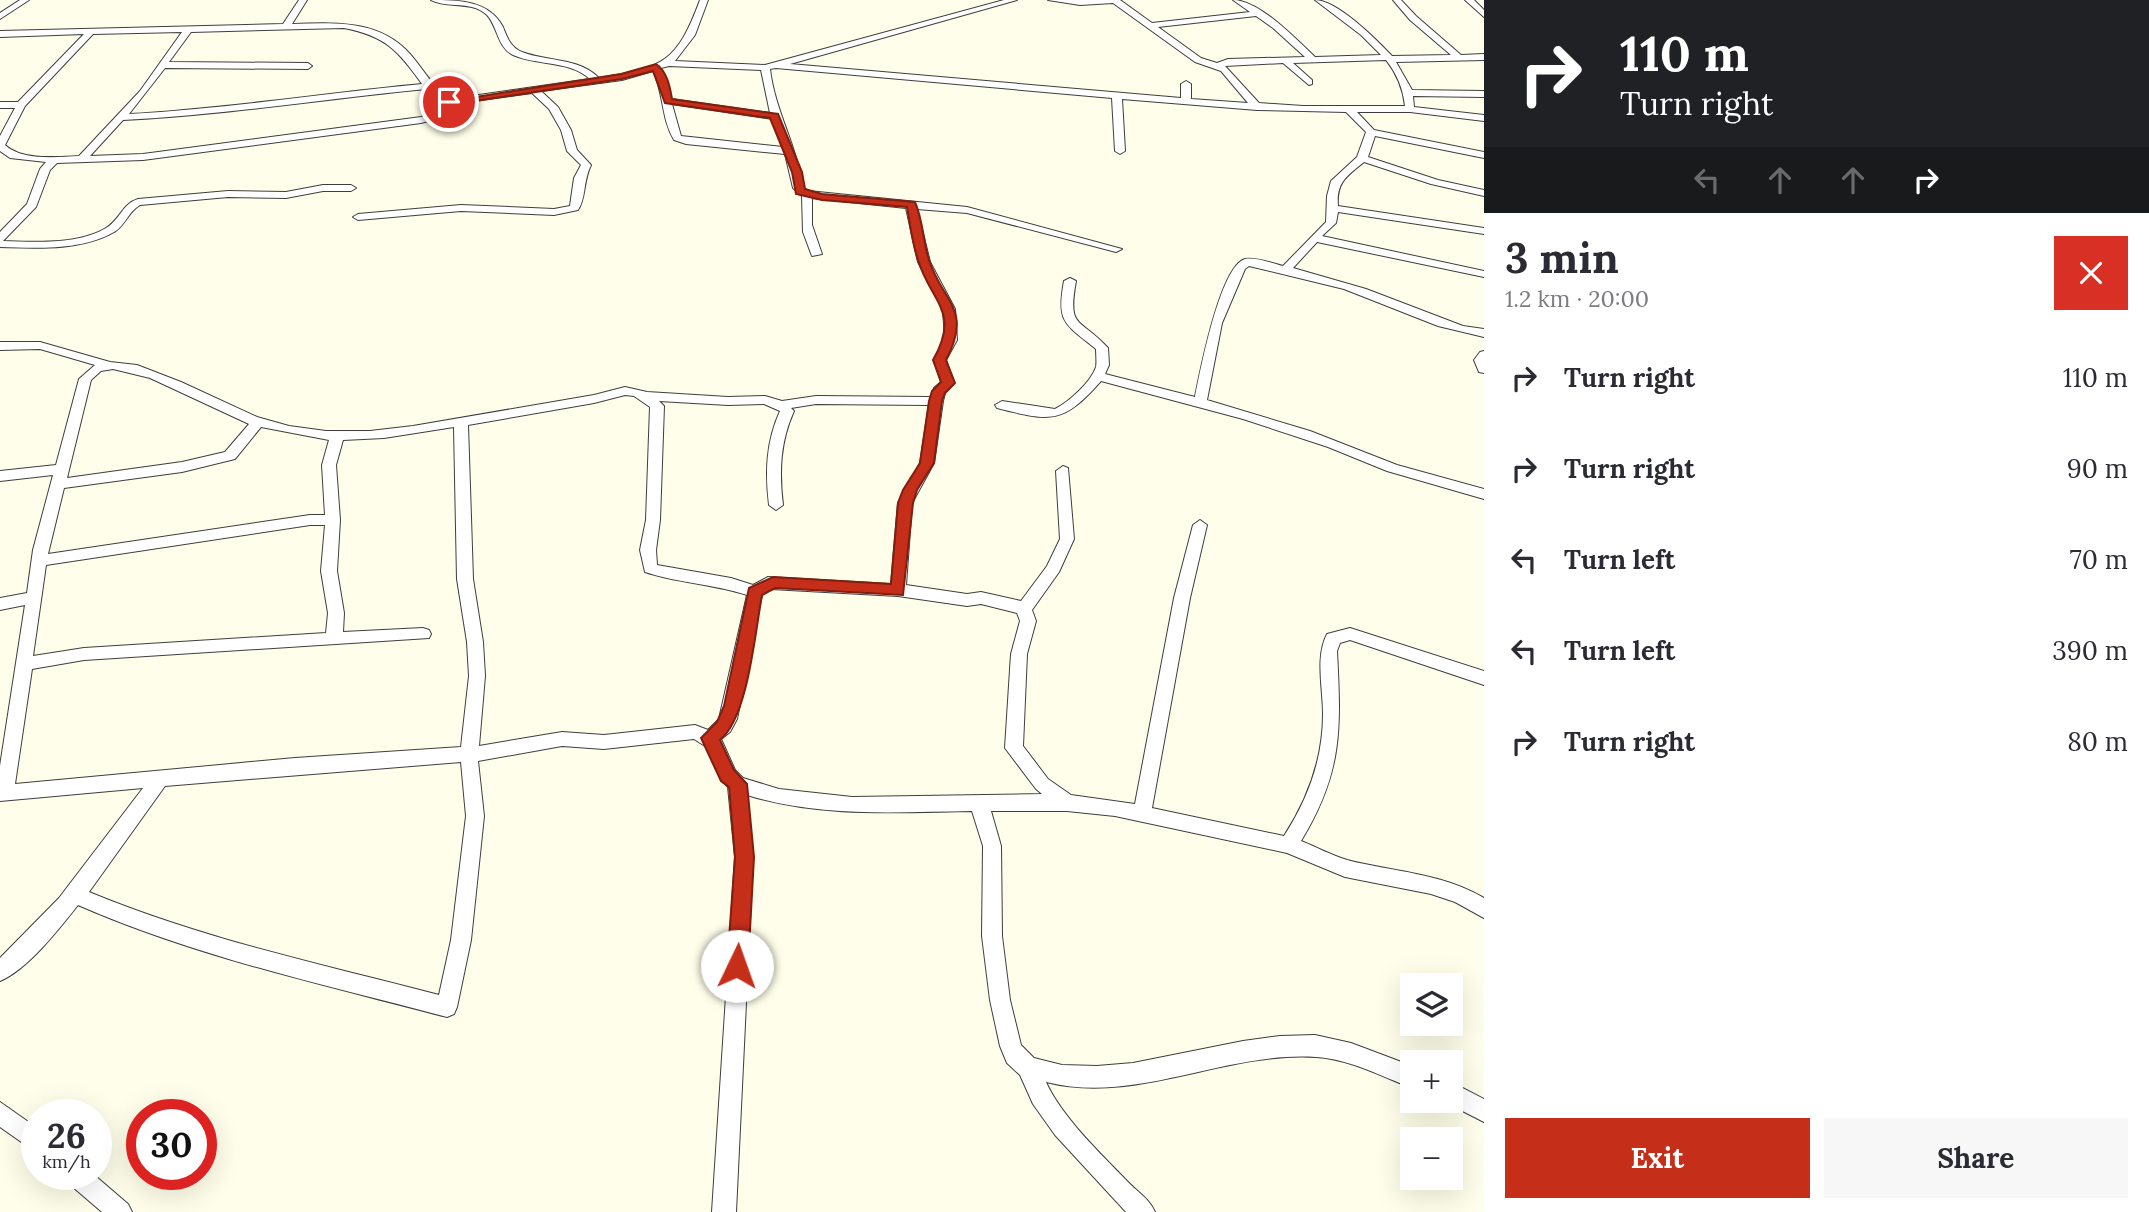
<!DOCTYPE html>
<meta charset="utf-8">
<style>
:root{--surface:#fff;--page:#f7f7f7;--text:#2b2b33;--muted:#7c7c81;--accent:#c52e19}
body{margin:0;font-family:Lora,serif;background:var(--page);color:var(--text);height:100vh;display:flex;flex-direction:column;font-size:26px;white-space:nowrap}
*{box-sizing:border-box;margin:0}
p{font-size:23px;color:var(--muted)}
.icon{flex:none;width:38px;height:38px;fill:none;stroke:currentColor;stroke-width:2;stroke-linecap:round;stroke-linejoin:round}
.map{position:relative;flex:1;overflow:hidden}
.side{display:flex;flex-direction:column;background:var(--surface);width:665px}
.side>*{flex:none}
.top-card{background:#202124;color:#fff;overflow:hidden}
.fabs{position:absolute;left:1400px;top:973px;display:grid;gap:14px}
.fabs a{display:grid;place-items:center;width:63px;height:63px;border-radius:0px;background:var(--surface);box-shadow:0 7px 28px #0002;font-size:35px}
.speed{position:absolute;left:21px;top:1099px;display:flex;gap:14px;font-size:35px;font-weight:700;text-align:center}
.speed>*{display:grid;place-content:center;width:91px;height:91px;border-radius:50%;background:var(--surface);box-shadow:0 7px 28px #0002;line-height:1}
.speed small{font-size:18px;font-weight:400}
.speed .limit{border:10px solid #d22;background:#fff;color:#111}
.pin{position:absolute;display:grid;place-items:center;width:60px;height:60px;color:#fff;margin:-30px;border:4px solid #fff;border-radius:50%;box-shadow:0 2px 7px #0007}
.me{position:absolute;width:77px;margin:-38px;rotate:3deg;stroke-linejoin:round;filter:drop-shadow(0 0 5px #0008)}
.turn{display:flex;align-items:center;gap:24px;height:147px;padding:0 21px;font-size:32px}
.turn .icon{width:91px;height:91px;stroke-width:2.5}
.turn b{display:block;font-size:49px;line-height:60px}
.lanes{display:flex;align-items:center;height:66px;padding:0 21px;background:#0003;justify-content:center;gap:35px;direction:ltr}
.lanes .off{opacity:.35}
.round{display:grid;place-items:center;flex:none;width:74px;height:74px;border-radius:0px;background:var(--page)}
.headline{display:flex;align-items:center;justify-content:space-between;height:119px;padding:0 21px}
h1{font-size:42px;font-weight:700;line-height:52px}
.primary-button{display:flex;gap:14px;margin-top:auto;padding:14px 21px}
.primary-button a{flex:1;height:80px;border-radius:0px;background:var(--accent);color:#fff;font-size:28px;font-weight:700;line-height:80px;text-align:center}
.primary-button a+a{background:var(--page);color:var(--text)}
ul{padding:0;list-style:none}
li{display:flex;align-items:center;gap:21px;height:91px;padding:0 21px}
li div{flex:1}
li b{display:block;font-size:26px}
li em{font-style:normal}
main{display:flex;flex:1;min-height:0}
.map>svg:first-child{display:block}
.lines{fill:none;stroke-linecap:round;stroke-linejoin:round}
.minor-casing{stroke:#3e3e3e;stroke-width:2}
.minor{fill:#fff;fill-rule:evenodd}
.route{fill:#c52e19;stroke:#801e10;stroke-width:2}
</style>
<main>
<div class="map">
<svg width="1484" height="1212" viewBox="0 0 1484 1212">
<rect width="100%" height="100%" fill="#fffeea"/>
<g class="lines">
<g class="minor-casing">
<g id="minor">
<polygon points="20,0 29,0 0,19 0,13"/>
<path d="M299,0H307L292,24C334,23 379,19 410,54C424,70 432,87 451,99L590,79C569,60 538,66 513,55C497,47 498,27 487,15C471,0 448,9 431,0C458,0 489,0 503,27C507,37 510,47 522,52C548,62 578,57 599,78C664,68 677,62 700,0H708L695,35L675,61L765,65L1004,0H1017L790,64L1181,98V84L1186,81L1191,84V99L1248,103L1221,71L1195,62L1113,3L1080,5L1048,0H1120L1152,23L1250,12L1233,0C1259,0 1296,39 1315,57L1381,55L1361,35L1315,0C1337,0 1377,40 1392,56L1451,55L1410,20L1393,0H1401L1416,16L1461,55L1484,54V60L1396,62L1412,90L1484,91V97L1413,96L1414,107L1484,115V121L1410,112H1357L1374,130L1484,152V158L1375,136L1368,157L1438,180L1484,190V196L1431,184L1364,162C1347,176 1336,182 1338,206L1484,228V234L1338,212L1336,223L1322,236L1484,271V277L1317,242L1293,268L1366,289L1463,326L1484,329V337L1438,326L1344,289L1249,266L1245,269L1222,323L1207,400L1310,431L1397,465L1484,489V499L1387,471L1328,447L1243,419L1101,381C1063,424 1052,422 997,408L995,405L1002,401L1055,409C1069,402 1091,382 1096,367C1097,362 1096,355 1096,349C1065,324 1056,323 1064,281L1070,278L1076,281C1067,330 1080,317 1108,348L1109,365L1105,374L1195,397C1200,372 1220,266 1245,259C1255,257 1272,263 1283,266L1326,222L1327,196L1331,181L1357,157L1366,132L1346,112L1257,110L1122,99L1125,151L1120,154L1115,151L1112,98L776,68L770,69C775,111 797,146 803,187L808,191L967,207L1122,249L1116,252L967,213L917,209L930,262L955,309L957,340L946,360L954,383L945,393L943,401L934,463L912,503L906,585L967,594L981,592L1021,601L1047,566L1060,539L1056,471L1063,466L1068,468L1074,539L1059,572L1032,610L1036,621L1027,654L1023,746L1048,779L1071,795L1135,804L1174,598L1193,525L1200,520L1207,525L1190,598L1152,808L1284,836C1308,799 1323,759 1323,714C1323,688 1315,657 1327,634L1350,628L1484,671V685L1350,640L1340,643L1337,651C1341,729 1343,772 1301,841C1316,847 1331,855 1347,860C1394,872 1442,873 1484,898V918L1455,902L1431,894L1345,877L1287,853L1115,816L1067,811H991L1001,846L1002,936L1010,1000L1021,1045L1034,1058L1062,1065L1097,1066L1133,1063L1243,1041L1280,1036L1315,1035L1351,1043L1412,1066V1088C1381,1076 1349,1059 1316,1057C1225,1051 1136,1105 1046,1082C1061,1116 1100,1153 1126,1180C1136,1191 1149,1198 1155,1212H1126L1055,1135L1033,1104L1020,1075L1007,1063L1000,1046L990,1000L982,936L983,846L972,811C897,812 820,818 747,795L753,857L736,1212H712L735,857L728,787L722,780L708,748L694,739L604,749L562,746L478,761L484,816L471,940L457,1007L454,1014L447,1017C322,984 197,957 78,905C60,928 27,970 0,981V958L59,898L143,788L0,801V766L25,605L0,610V598L27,593L33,550L53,475L0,481V471L56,465L79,379L95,365L40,349L0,350V342H40L110,362L137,365L181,382L257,417L289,426L326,431H370L413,426L594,395L625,387L647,392L728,397L765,396L782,401L816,396L931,397L934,388L941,382L934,360L945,340L943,309L918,262L906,208L812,198V225L822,254L812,256L803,232L802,196L793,188L785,154L686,144L674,140C661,118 664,93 653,71L622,80L541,91L558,107L571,130L577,150L591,165C583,181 586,199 578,210L554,215L461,211L358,220L353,217L358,214L461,205L554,209L570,206L574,178L581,165L567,151L561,130L549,109L532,93L453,104L450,115L421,123L143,160L57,163L50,170L36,207L3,241C34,242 78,245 106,228C120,220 122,204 138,199L228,191L286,192L323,185H351L356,188L351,191H323L286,198L228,197L140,205C128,212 125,226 114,232C82,251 35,248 0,247V232L27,204L40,169L46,162L10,158L0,151V136L15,108H0V102H18L84,34L0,37V31L283,24ZM1256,16L1273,28L1305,57L1228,59L1217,63L1201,58L1158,27ZM344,28C385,36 398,50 422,84C324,93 227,109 129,114L165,68L308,69L312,66L308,63L169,62L191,32ZM182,32L140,91L79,156C57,157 22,161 5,145L25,106L93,34ZM1386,60C1397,74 1403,88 1405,106H1303L1259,103L1225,66L1283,63L1309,85L1312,84V80L1293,63ZM669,66L761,70L770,113L671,99L661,68ZM426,89L444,103L443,111L421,117L143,154L90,156L123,120C225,115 325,99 426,89ZM672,104L773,119L783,147L681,136ZM113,369L150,378L249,424L225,452L182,462L67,478L91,380L101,371ZM625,395L634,396L650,407L646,520L640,550L645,572C678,583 713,584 747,595L719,719L708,730L695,725L604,735L562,732L479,746L485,676L483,642L473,579L468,425L594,403ZM659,401L728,405L764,404L780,411C766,442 765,472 769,505L776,510L783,505C779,472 780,442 794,411L791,408L816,404L929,405L920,463L898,503L891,584L768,577L753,585L731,578L657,565L656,550L660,520L664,406ZM261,427L329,440L322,465L325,515H310L48,554L64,488L182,472L235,459ZM454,427L457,579L467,642L469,676L461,747L295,758L15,784L32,669L84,660L429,638L431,634L429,630L423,628L343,632L344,613L337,571L340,520L336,465L343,440L384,438ZM310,525H325L321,571L328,613L326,633L84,648L33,656L46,565ZM771,589L898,596L967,606L981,604L1017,613L1020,621L1011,654L1005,748L1036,789L1042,794L852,797L779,789L743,778L735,770L721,739L730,732L737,719L762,595ZM461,762L466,816L451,940L439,995C321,964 202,939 89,892L165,786Z"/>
<polygon points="1465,0 1474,0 1484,10 1484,17"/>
<polygon points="1484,351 1484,373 1479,372 1474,360 1480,352"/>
<polygon points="1451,1082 1484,1099 1484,1122 1443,1101 1451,1101"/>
<polygon points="0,1102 37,1128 37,1153 0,1127"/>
<polygon points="64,1174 93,1174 128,1204 132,1212 102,1212 67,1182"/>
</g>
</g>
<use href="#minor" class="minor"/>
</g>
<path class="route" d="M656,64C667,71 670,87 672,99L778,114L802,172L805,189L822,194L915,202C923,220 923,241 929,260C943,303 973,309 946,360L955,383L945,393L942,401L934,463L917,490L913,503L903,595L775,588L762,595C755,632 748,718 720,740L734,770L747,784L754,857L748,966L745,973L737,976L730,973L727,966L735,857L729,787L721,781L701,738L717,722L724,706L749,588L773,577L891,584L898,503L903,490L920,463L929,401L932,391L941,382L933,360C961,311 931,303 918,260C912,243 910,224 907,207L822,200L796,194L792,172L770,118L665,103L653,71L622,79L449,105L444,102L621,74Z"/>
</svg>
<div class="fabs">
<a><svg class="icon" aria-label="layers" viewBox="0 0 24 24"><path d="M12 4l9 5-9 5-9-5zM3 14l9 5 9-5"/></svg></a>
<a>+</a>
<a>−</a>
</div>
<div class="speed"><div>26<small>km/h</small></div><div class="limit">30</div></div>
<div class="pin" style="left:449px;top:102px;background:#d93025"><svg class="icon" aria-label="arrive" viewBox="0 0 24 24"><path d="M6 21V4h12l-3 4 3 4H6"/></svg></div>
<svg class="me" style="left:737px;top:966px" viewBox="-20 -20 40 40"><circle r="19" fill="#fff"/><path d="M0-13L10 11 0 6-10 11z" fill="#c52e19"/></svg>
</div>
<section class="side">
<div class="top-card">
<div class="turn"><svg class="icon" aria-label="right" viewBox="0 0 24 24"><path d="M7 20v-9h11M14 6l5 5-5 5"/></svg><div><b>110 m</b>Turn right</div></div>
<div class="lanes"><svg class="icon off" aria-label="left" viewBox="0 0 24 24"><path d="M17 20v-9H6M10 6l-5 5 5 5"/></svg><svg class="icon off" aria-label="ahead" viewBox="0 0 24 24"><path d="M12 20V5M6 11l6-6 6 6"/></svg><svg class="icon off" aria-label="ahead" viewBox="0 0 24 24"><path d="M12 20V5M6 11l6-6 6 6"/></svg><svg class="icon" aria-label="right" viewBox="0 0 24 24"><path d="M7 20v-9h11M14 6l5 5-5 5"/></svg></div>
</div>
<div class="headline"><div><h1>3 min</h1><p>1.2 km · 20:00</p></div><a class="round" style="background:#d93025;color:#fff"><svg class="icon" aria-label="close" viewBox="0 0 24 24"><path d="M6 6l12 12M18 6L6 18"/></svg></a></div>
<ul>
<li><svg class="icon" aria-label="right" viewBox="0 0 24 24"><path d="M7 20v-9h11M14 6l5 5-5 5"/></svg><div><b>Turn right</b></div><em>110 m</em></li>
<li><svg class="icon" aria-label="right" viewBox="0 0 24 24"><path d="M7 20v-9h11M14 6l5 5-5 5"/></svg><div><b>Turn right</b></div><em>90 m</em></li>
<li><svg class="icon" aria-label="left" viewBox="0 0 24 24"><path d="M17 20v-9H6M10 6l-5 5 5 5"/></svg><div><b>Turn left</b></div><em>70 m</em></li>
<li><svg class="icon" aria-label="left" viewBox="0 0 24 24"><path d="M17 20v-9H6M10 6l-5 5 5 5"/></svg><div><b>Turn left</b></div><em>390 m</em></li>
<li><svg class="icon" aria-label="right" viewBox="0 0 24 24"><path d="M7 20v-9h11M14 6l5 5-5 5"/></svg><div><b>Turn right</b></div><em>80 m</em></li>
</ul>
<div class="primary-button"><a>Exit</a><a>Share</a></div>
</section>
</main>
